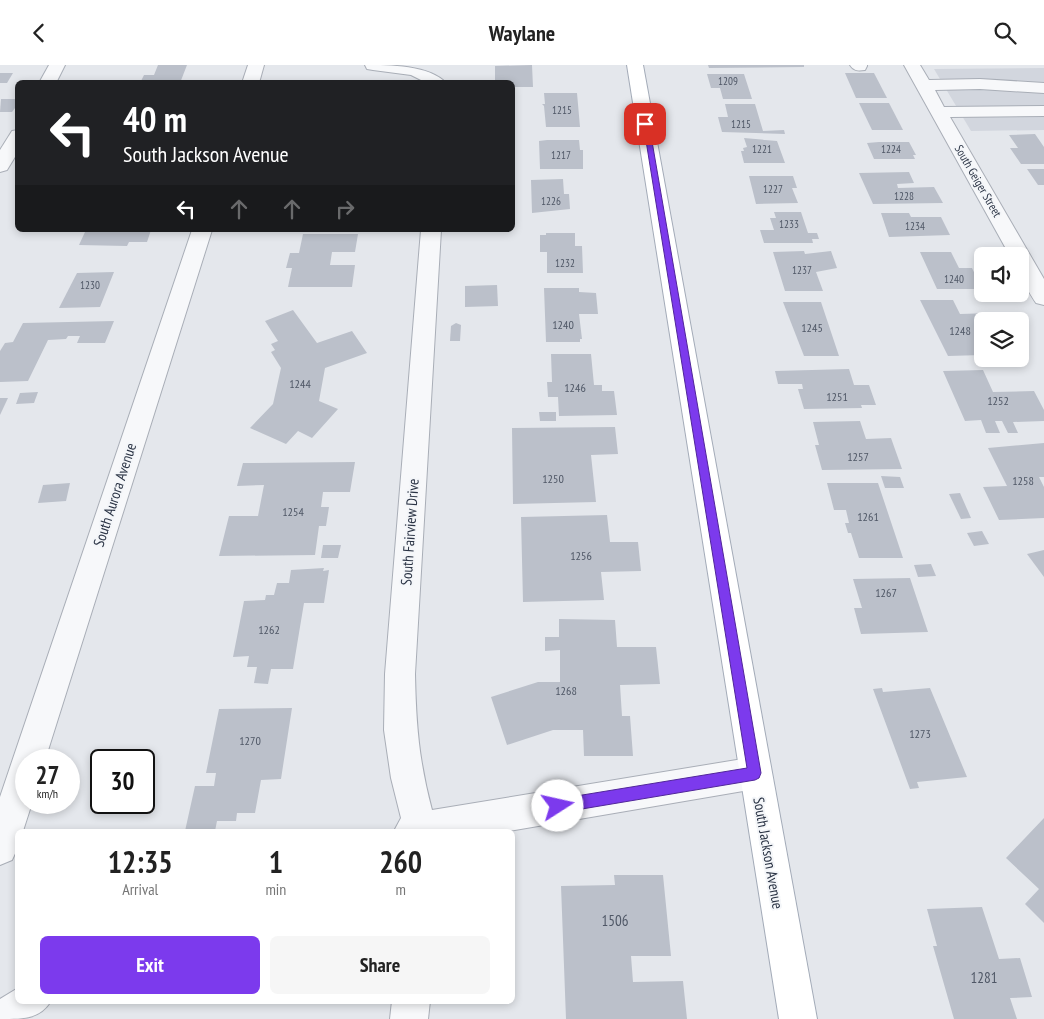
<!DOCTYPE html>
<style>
:root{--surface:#fff;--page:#f6f6f6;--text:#222;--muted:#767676;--accent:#7c3aed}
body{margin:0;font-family:"PT Sans Narrow",sans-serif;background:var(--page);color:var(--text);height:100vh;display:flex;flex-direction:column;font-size:19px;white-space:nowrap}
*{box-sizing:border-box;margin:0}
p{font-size:16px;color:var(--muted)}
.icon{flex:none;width:28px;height:28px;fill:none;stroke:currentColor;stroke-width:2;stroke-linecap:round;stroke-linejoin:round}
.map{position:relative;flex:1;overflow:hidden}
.side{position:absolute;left:15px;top:764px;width:500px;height:175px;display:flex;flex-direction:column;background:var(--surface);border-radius:8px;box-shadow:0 2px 8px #0003}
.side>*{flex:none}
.banner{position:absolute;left:15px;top:15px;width:500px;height:152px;border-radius:8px;box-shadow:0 2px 8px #0003;background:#202124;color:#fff;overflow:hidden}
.controls{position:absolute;left:974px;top:182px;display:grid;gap:10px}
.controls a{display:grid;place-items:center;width:55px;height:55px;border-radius:8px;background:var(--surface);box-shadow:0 2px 8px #0003;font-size:25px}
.speed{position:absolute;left:15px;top:684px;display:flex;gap:10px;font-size:25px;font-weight:700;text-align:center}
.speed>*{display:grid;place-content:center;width:65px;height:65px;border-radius:50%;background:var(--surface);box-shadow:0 2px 8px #0003;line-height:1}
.speed small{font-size:12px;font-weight:400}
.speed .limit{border:2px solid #111;border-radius:8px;background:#fff;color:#111}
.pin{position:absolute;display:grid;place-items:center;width:42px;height:42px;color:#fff;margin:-21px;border-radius:10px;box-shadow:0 2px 8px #0006}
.me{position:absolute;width:55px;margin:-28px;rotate:80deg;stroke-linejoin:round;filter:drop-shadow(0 0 4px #0008)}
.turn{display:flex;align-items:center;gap:18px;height:105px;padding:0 25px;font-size:22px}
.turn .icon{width:65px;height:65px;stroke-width:2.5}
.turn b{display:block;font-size:35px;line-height:42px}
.lanes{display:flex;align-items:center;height:48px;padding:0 25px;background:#0003;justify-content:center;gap:25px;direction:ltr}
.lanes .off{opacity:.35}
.eta{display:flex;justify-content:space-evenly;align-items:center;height:85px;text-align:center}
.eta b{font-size:30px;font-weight:800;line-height:35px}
.cta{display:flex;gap:10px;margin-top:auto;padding:10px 25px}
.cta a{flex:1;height:58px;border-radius:8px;background:var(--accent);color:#fff;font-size:20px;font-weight:800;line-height:58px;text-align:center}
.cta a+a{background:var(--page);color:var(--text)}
header{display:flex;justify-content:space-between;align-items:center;height:65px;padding:0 25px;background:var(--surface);font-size:22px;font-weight:800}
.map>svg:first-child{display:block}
.built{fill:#d2d6de}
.building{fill:#bbc0ca}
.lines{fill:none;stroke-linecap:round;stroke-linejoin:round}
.minor-casing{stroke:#a9aeb7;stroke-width:2}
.major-casing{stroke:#a3abb8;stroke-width:2}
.minor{fill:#f7f8fa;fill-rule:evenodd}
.major{fill:#fff;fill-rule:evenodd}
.route{fill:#7c3aed;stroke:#51269a}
.labels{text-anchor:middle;stroke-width:4;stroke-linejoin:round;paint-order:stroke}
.far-number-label{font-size:11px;fill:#4f5766}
.far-street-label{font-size:12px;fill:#2b3445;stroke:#f4f6f9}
.number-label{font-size:12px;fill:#4f5766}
.street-label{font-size:15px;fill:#2b3445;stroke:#f4f6f9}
.near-number-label{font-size:15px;fill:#4f5766}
</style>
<header><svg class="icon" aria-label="back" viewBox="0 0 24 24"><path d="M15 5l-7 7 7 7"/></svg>Waylane<svg class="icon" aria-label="search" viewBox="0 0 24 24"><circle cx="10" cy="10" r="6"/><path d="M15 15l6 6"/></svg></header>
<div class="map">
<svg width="1044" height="954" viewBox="0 0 1044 954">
<rect width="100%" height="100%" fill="#e4e7ec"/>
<polygon class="built" points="1044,3 1044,65 971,66 934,4"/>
<g class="building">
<polygon points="158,0 187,0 180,18 140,18 144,10 154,10"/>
<polygon points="532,0 533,22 512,22 512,18 495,18 495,1"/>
<polygon points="708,0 804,0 804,2 709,3"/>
<polygon points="0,8 13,8 7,18 0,18"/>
<polygon points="845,8 874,8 887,33 856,33"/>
<polygon points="707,9 744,9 752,34 723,34 720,23 711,23"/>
<polygon points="544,28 577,28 580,62 546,62 544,41 542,39 545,39"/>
<polygon points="1,34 18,34 18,39 12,47 0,47"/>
<polygon points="859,38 889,38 903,65 872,65"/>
<polygon points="725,39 755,39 763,66 784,65 785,69 722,67 718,52 728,52"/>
<polygon points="1035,69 1044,82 1044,99 1021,99 1010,83 1018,83 1009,70"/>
<polygon points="744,73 777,76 785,98 744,98 741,86 744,86 743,83 747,82"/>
<polygon points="547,75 579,75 580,85 583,85 583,104 540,104 539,76"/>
<polygon points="879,77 909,77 916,90 913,90 915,94 874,94 867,78"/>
<polygon points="1027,104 1044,104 1044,120 1038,120"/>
<polygon points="909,107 914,118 897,119 898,123 934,122 943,138 873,139 859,108"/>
<polygon points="749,111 793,111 797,123 792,123 798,138 756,139"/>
<polygon points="563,114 564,129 569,129 570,144 532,148 531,115"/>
<polygon points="774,147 801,147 808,168 817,168 819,174 812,174 813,178 764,178 760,165 774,165 770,153 776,153"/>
<polygon points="881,148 909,148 911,152 941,152 950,170 889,172"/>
<polygon points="102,165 151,165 147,177 129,177 127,181 79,180 85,167"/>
<polygon points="546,168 575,168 575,181 582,181 583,208 547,208 547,187 540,187 540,170 546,170"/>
<polygon points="303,169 358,169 355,187 332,187 330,200 355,200 352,222 288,222 292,203 286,203 290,188 299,188"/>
<polygon points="804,186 805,189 831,186 837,203 816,207 823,226 785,226 773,187"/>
<polygon points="920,187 951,187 959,203 972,203 982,224 937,224"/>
<polygon points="114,207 100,242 59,243 77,208"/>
<polygon points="497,220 498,241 465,242 465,221"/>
<polygon points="544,223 579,223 579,227 596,228 598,249 579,249 582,274 580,274 580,277 546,277"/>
<polygon points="920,235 953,235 960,249 993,248 997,256 982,256 982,271 980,271 982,290 948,291"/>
<polygon points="783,237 821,237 839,291 804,291"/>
<polygon points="293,245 317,278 352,266 367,288 325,303 319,336 338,344 312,373 298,366 286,379 250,363 273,339 281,303 271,287 275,285 271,279 278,276 265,256"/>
<polygon points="114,256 105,278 77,278 80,271 68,271 66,274 48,275 28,316 0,317 0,286 5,278 13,277 23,258"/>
<polygon points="456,258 461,260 460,276 450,276 451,261"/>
<polygon points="551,289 591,289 594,320 602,320 602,326 614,326 617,350 559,351 558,332 548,332 547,317 552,317"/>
<polygon points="849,304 854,320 869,320 876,340 861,340 862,343 804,344 798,324 803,324 802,319 778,319 775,306"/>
<polygon points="983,305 993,327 1034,326 1044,345 1044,356 1013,357 1018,368 1008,368 1002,356 995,356 1000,368 986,368 981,355 965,356 943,306"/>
<polygon points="38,327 34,338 16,339 20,328"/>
<polygon points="0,333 8,333 0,350"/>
<polygon points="539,347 556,347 556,356 540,356"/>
<polygon points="860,356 866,374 891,373 902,404 822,405 815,380 819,380 813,357"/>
<polygon points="615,362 618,389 591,390 596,437 513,439 512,363"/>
<polygon points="1044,378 1044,412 1039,412 1044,422 1044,453 999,455 983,422 1007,421 988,383"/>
<polygon points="355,397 350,427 323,427 321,442 329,442 326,461 319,461 315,490 219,491 229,451 258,451 264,420 237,421 243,398"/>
<polygon points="881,411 900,412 904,423 885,423"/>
<polygon points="70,418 66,436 38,438 43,420"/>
<polygon points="827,418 878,418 903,493 859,493 851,468 848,468 845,458 849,458 846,445 834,445"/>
<polygon points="960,428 971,453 961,454 949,429"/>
<polygon points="607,450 610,477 638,477 641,506 601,507 604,535 523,537 521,452"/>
<polygon points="982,466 989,479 974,481 967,468"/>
<polygon points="323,480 341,480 338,493 321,493"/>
<polygon points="1044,485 1044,512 1027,489"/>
<polygon points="931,499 936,511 918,512 914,500"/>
<polygon points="324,503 323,506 329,505 324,538 304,538 293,604 271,604 268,619 254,618 257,602 247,602 249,591 233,592 244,536 265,535 266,530 274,530 277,518 289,518 291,505"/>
<polygon points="910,513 928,567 861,569 854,543 862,543 853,514"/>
<polygon points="559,554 615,555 617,582 656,582 660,619 620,620 622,651 630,651 633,691 584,691 583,665 553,665 507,680 491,632 538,617 560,617 560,585 545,586 545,572 559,572"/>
<polygon points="882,623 883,627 930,623 967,712 917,717 919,723 910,724 873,624"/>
<polygon points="292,643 281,714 261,715 255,748 237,748 236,756 217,756 215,766 185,766 195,721 214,721 216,708 206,708 219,644"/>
<polygon points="1044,753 1044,858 1025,839 1039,824 1006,793"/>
<polygon points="614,810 663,810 671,891 631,891 633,917 683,916 687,954 566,954 561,821 615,820"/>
<polygon points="982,842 999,894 1020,893 1032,932 1010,933 1017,954 954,954 933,881 937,881 927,844"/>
</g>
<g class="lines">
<g class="minor-casing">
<g id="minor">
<polygon points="49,0 65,0 56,18 39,18"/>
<polygon points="248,0 264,0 259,18 242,18"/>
<path d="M365,0C390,0 429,0 446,18H427L411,10L373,5L367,4Z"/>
<path d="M850,0H867V1L865,5C858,6 854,6 850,0Z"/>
<path d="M904,0H920L929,15L980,14L1044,18V28L980,24L935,25L944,42L1044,41V51L950,52L1044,214V240L1036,238C1025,221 1020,212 1020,191H1010Z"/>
<polygon points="18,65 18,87 7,105 0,107 0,85 12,66"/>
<polygon points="192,165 212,165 45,695 26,695 26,738 32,738 23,766 18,766 18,782 12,795 0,800 0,732"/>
<path d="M421,165H441L415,609C416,660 419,696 432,745L755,692L767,697L771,708L767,719L755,724L509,766H394L401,753L391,713L384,665L385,609Z"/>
<path d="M18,923V936H51C40,954 24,954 0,954V934Z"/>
<polygon points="392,936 430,936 428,954 390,954"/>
</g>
</g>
<g class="major-casing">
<polygon id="major" points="627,0 643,0 817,954 779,954"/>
</g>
<use href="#minor" class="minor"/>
<use href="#major" class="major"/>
</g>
<polygon class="route" points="643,57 649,59 761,708 759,713 755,715 558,748 554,746 552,741 554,736 558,734 747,703"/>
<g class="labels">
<g class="far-number-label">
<text x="728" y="20">1209</text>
<text x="562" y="49">1215</text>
<text x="741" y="63">1215</text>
<text x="762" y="88">1221</text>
<text x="891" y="88">1224</text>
<text x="561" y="94">1217</text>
<text x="773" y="128">1227</text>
<text x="904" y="135">1228</text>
<text x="551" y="140">1226</text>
<text x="789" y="163">1233</text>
<text x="915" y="165">1234</text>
<text x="565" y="202">1232</text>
<text x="802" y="209">1237</text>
<text x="954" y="218">1240</text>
<text x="90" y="224">1230</text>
</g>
<g class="far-street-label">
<text transform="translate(978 116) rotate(60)" y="4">South Geiger Street</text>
</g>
<g class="number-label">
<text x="563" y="264">1240</text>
<text x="812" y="267">1245</text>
<text x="960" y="270">1248</text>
<text x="300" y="323">1244</text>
<text x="575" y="327">1246</text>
<text x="837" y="336">1251</text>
<text x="998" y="340">1252</text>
<text x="858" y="396">1257</text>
<text x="553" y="418">1250</text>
<text x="1023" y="420">1258</text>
<text x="293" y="451">1254</text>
<text x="868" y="456">1261</text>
<text x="581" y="495">1256</text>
<text x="886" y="532">1267</text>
<text x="269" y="569">1262</text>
<text x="566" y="630">1268</text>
<text x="920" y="673">1273</text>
<text x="250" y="680">1270</text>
</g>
<g class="street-label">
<text transform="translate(115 430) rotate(-72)" y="5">South Aurora Avenue</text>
<text transform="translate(410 467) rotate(-86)" y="5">South Fairview Drive</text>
<text transform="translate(768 788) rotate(80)" y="5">South Jackson Avenue</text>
</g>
<g class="near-number-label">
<text x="615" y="861">1506</text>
<text x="984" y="918">1281</text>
</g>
</g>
</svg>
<div class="controls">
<a><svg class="icon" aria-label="sound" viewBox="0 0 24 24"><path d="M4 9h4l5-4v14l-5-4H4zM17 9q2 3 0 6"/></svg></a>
<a><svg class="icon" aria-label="layers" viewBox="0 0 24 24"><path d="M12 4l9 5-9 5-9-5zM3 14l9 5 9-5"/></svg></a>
</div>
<div class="speed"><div>27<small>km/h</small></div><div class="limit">30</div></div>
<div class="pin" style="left:645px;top:59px;background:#d93025"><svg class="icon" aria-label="arrive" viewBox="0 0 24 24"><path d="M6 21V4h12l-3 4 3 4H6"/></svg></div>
<svg class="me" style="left:558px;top:741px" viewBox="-20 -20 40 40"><circle r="19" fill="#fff"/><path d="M0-13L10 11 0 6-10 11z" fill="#7c3aed"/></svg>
<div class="banner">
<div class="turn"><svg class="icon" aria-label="left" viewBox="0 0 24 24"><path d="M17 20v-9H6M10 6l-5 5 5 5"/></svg><div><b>40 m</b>South Jackson Avenue</div></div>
<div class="lanes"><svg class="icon" aria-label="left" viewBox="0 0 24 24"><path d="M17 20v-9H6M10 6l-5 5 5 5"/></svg><svg class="icon off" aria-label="ahead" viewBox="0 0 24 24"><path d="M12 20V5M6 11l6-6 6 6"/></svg><svg class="icon off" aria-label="ahead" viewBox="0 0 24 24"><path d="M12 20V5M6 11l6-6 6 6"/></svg><svg class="icon off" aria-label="right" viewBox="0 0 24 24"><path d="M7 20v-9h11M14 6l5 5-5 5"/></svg></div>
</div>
<section class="side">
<div class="eta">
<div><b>12:35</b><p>Arrival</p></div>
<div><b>1</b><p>min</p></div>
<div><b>260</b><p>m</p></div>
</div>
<div class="cta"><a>Exit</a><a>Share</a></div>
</section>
</div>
